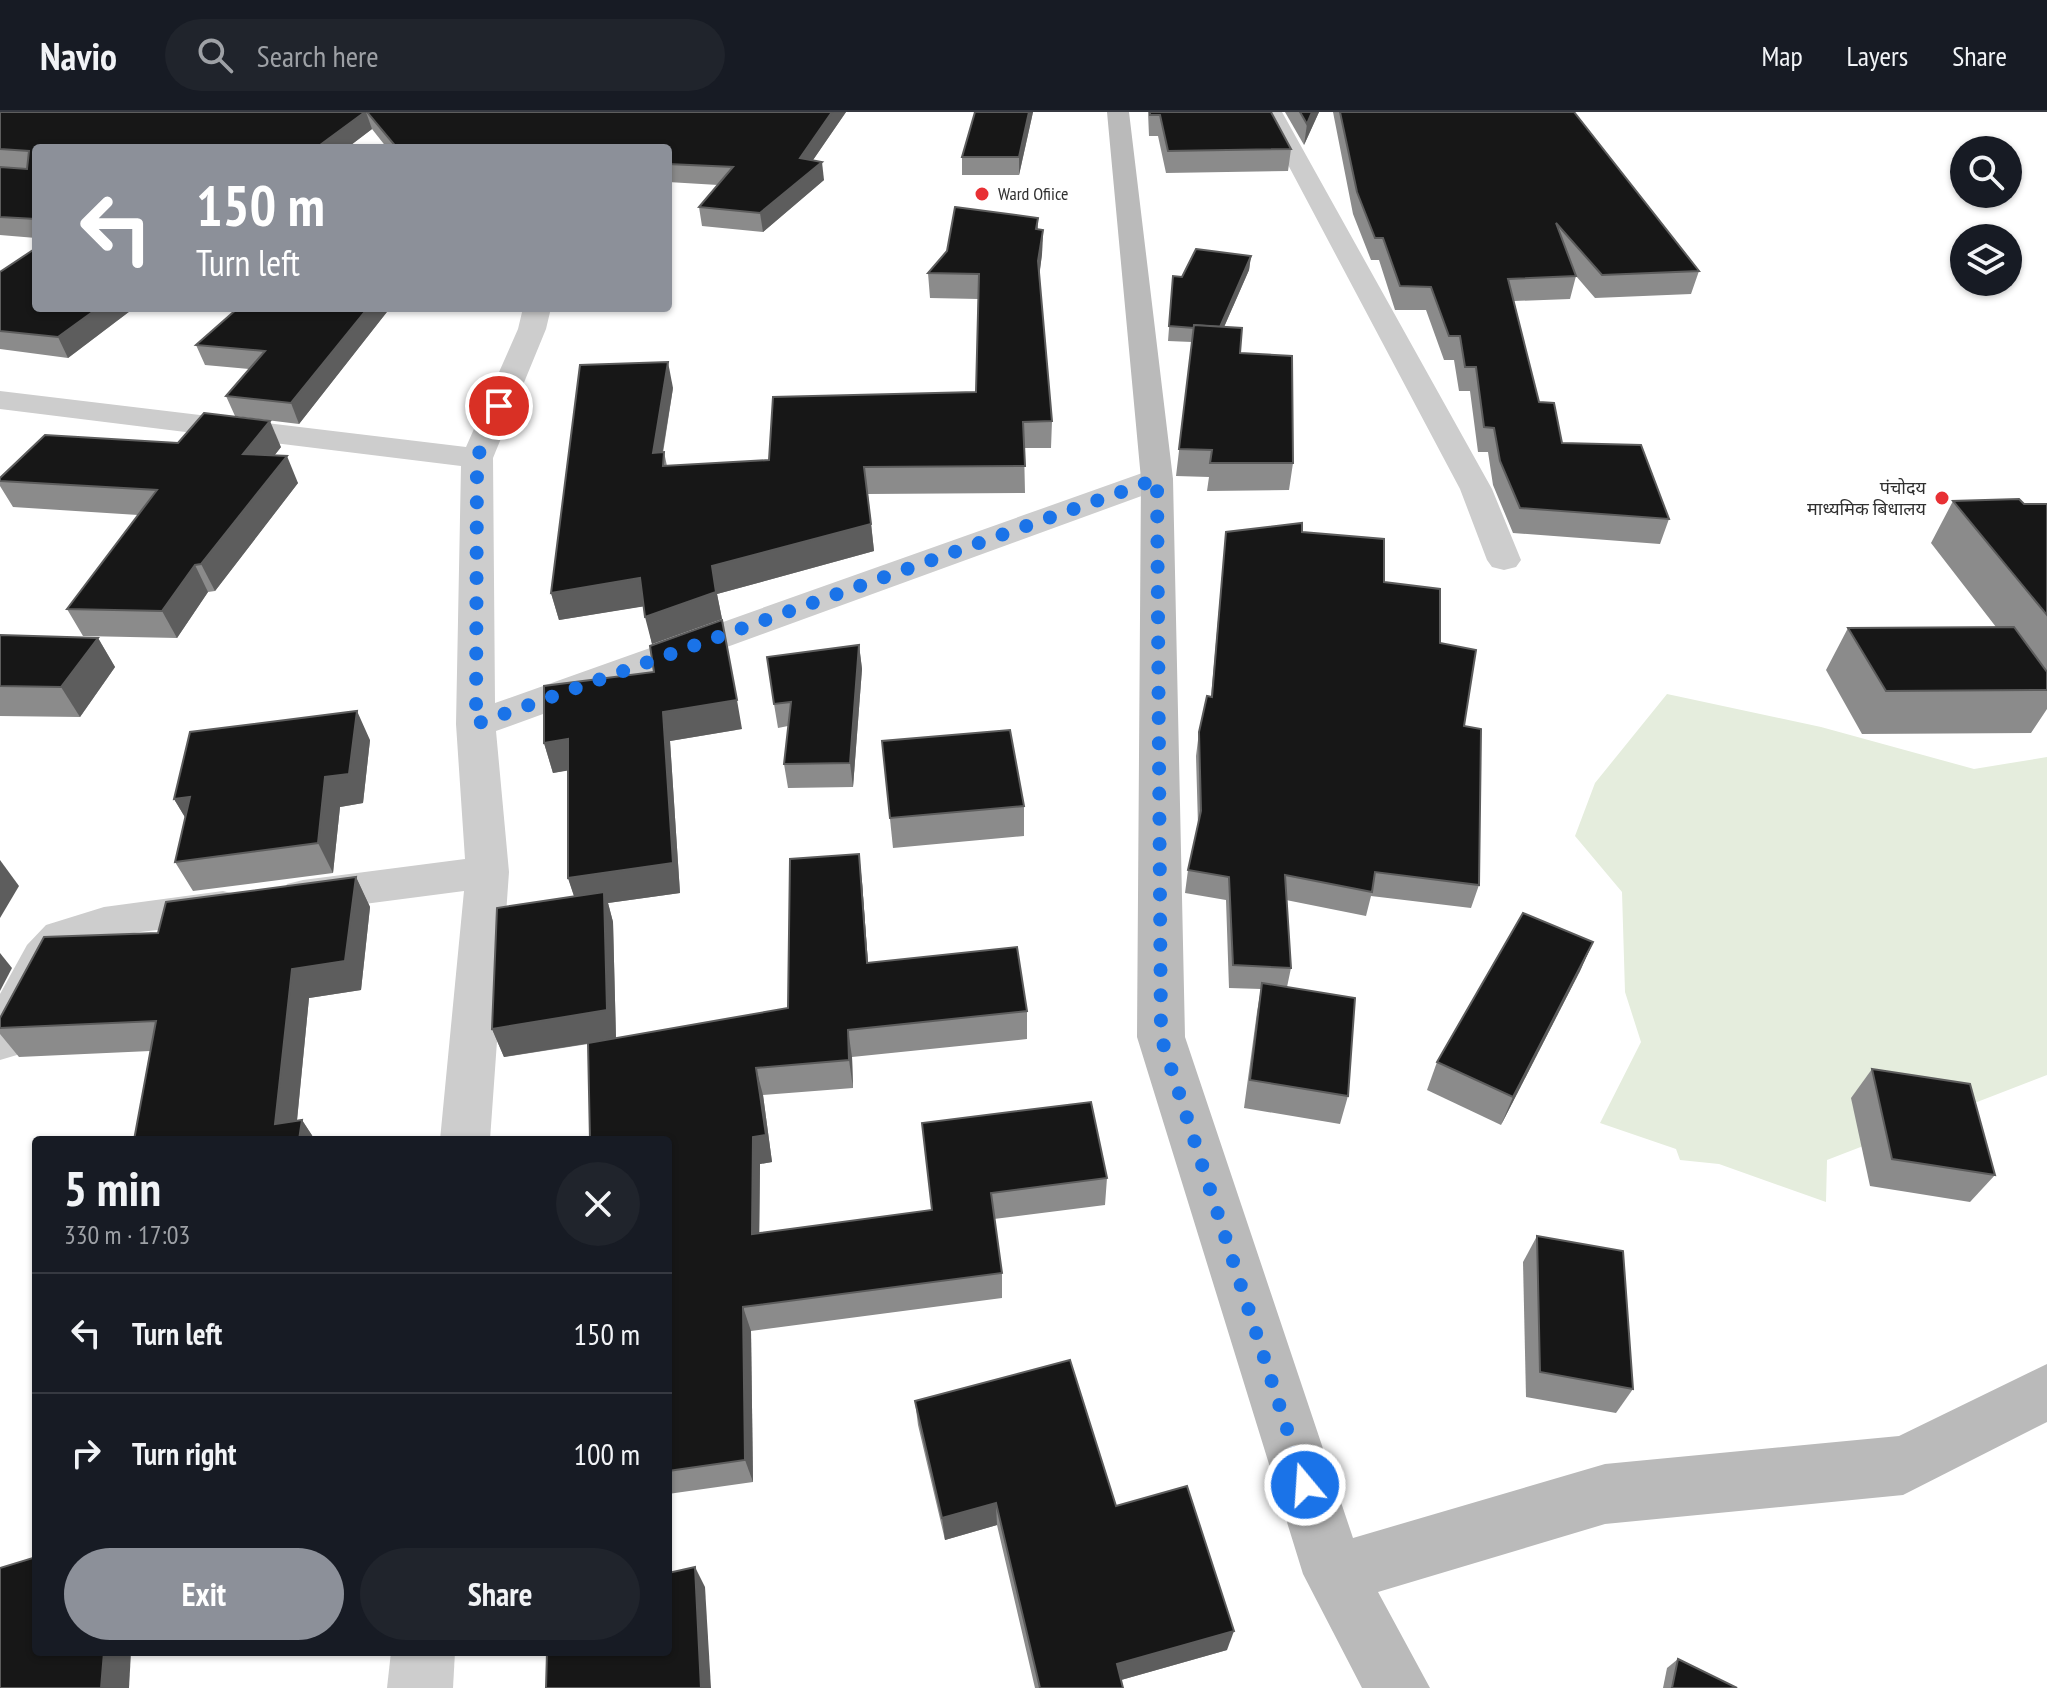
<!DOCTYPE html>
<meta charset="utf-8">
<style>
:root{--surface:#171b24;--page:#20242c;--text:#f1f3f6;--muted:#9ea1a6;--line:#363941;--accent:#8c9099}
body{margin:0;font-family:"PT Sans Narrow","Noto Sans Devanagari",sans-serif;background:var(--page);color:var(--text);height:100vh;display:flex;flex-direction:column;font-size:30px;white-space:nowrap}
*{box-sizing:border-box;margin:0}
p{font-size:26px;color:var(--muted)}
.icon{flex:none;width:44px;height:44px;fill:none;stroke:currentColor;stroke-width:2;stroke-linecap:round;stroke-linejoin:round}
.map{position:relative;flex:1;overflow:hidden}
.drawer{position:absolute;left:32px;top:1024px;width:640px;height:520px;display:flex;flex-direction:column;background:var(--surface);border-radius:8px;box-shadow:0 2px 6px #0004}
.drawer>*{flex:none}
.guide{position:absolute;left:32px;top:32px;width:640px;height:168px;border-radius:8px;box-shadow:0 2px 6px #0004;background:#8c9099;color:#fff;overflow:hidden}
.fabs{position:absolute;left:1950px;top:24px;display:grid;gap:16px}
.fabs a{display:grid;place-items:center;width:72px;height:72px;border-radius:50%;background:var(--surface);box-shadow:0 2px 6px #0004;font-size:40px}
.pin{position:absolute;display:grid;place-items:center;width:68px;height:68px;color:#fff;margin:-34px;border:4px solid #fff;border-radius:50%;box-shadow:0 2px 8px #0007}
.me{position:absolute;width:88px;margin:-44px;rotate:342deg;stroke-linejoin:round;filter:drop-shadow(0 0 6px #0008)}
.turn{display:flex;align-items:center;gap:28px;height:168px;padding:0 32px;font-size:36px}
.turn .icon{width:104px;height:104px;stroke-width:2.5}
.turn b{display:block;font-size:56px;line-height:68px}
.round{display:grid;place-items:center;flex:none;width:84px;height:84px;border-radius:42px;background:var(--page)}
.overview{display:flex;align-items:center;justify-content:space-between;height:136px;padding:0 32px}
h1{font-size:48px;font-weight:800;line-height:60px}
.cta{display:flex;gap:16px;margin-top:auto;padding:16px 32px}
.cta a{flex:1;height:92px;border-radius:48px;background:var(--accent);color:#fff;font-size:32px;font-weight:800;line-height:92px;text-align:center}
.cta a+a{background:var(--page);color:var(--text)}
ul{padding:0;list-style:none}
li{display:flex;align-items:center;gap:24px;height:120px;padding:0 32px;border-top:2px solid var(--line)}
li div{flex:1}
li b{display:block;font-size:30px}
li em{font-style:normal}
header{display:flex;align-items:center;gap:48px;box-sizing:border-box;height:112px;padding:0 40px;background:var(--surface);border-bottom:2px solid var(--line)}
header strong{font-size:38px}
nav{display:flex;gap:44px;margin-inline-start:auto;font-size:28px}
.search{width:560px;height:72px;background:var(--page);display:flex;align-items:center;gap:20px;box-sizing:border-box;padding:0 28px;border-radius:44px;color:var(--muted);font-size:30px}
.map>svg:first-child{display:block}
.green{fill:#e5eddd}
.lines{fill:none;stroke-linecap:round;stroke-linejoin:round}
.street{fill:#cdcdcd;fill-rule:evenodd}
.secondary{fill:#bababa;fill-rule:evenodd}
.wall{fill:#8b8b8b}
.shaded-wall{fill:#5d5d5d}
.building{fill:#171717;stroke:#5d5d5d;stroke-width:2}
.route{stroke:#1a73e8;stroke-width:14;stroke-dasharray:0 25.2}
.poi-dot{fill:#e83034;stroke:#fff;stroke-width:3}
.labels{text-anchor:middle;stroke-width:8;stroke-linejoin:round;paint-order:stroke}
.far-poi-label{font-size:18px;fill:#303030;stroke:#fff;text-anchor:start}
</style>
<header>
<strong>Navio</strong>
<div class="search"><svg class="icon" aria-label="search" viewBox="0 0 24 24"><circle cx="10" cy="10" r="6"/><path d="M15 15l6 6"/></svg>Search here</div>
<nav><a>Map</a><a>Layers</a><a>Share</a></nav>
</header>
<div class="map">
<svg width="2047" height="1576" viewBox="0 0 2047 1576">
<rect width="100%" height="100%" fill="#fff"/>
<polygon class="green" points="1667,582 1821,615 1974,657 2047,645 2047,963 1827,1048 1826,1090 1719,1052 1680,1048 1676,1037 1600,1011 1641,930 1625,880 1622,780 1575,724 1595,671"/>
<g class="lines">
<g class="street">
<polygon points="1260,0 1282,0 1492,377 1521,448 1516,455 1504,458 1492,455 1487,448 1460,377"/>
<polygon points="523,196 551,196 546,217 493,346 495,591 1145,360 1157,357 1169,360 1173,367 1169,374 496,619 509,760 490,1028 440,1028 464,779 303,800 287,796 281,784 287,772 303,768 465,747 456,612 461,354 0,297 0,279 466,335 518,217"/>
<path d="M223,779L239,783L245,795L239,807C194,821 96,812 65,848C44,874 32,913 17,943L0,948V882L27,833L46,813L104,795Z"/>
<polygon points="391,1540 455,1540 453,1576 387,1576"/>
</g>
<polygon class="secondary" points="1107,0 1129,0 1173,367 1185,925 1353,1426 1605,1352 1899,1324 2047,1252 2047,1310 1903,1383 1605,1412 1378,1480 1430,1576 1362,1576 1303,1462 1137,925 1141,367"/>
</g>
<g class="wall">
<polygon points="0,0 846,0 813,48 824,68 763,120 702,114 699,95 718,73 668,70 668,36 387,36 372,17 347,36 36,36 36,126 0,123"/>
<polygon points="975,0 1033,0 1019,63 962,63 962,45"/>
<polygon points="1148,0 1271,0 1291,37 1288,59 1166,61 1158,24 1149,24"/>
<polygon points="1285,0 1319,0 1304,33"/>
<polygon points="1333,0 1574,0 1699,159 1691,182 1595,186 1576,164 1570,187 1514,189 1539,290 1562,331 1669,407 1660,432 1513,421 1493,373 1488,340 1478,340 1470,279 1459,279 1454,248 1444,248 1426,198 1395,198 1379,148 1371,148 1353,102"/>
<polygon points="1038,106 1038,117 1043,118 1042,142 1039,164 1052,309 1051,336 1024,336 1025,381 868,382 874,439 717,482 722,507 652,532 644,494 559,508 551,481 673,276 663,341 664,340 667,354 769,348 976,280 978,187 930,186 928,161"/>
<polygon points="1251,144 1249,158 1224,215 1240,241 1293,351 1289,378 1207,379 1209,365 1176,364 1192,230 1168,229 1173,164 1182,165"/>
<polygon points="0,160 134,196 68,246 0,237"/>
<polygon points="238,196 390,196 299,312 235,304 226,284 249,257 205,253 196,233"/>
<polygon points="178,331 281,335 274,344 298,371 215,479 208,480 177,526 83,524 67,497 138,403 13,395 0,374 0,366"/>
<polygon points="1953,389 2024,392 2047,392 2047,597 2031,621 1862,622 1826,558 1848,516 1996,515 1931,431"/>
<polygon points="1226,420 1302,420 1384,470 1440,531 1464,614 1479,773 1471,796 1371,784 1366,804 1286,788 1291,856 1287,875 1348,984 1340,1012 1244,996 1257,900 1261,877 1229,876 1226,788 1185,781 1188,758 1198,713 1196,644 1199,620 1211,585"/>
<polygon points="0,523 98,526 115,555 80,605 0,604"/>
<polygon points="859,533 862,557 853,675 788,676 784,652 788,614 778,616 774,592"/>
<polygon points="742,617 670,629 680,781 608,791 613,810 616,926 788,896 862,770 868,851 1027,899 1027,927 852,945 853,976 763,983 772,1050 760,1052 759,1121 932,1098 922,1011 1107,1066 1105,1093 994,1107 1002,1161 1002,1186 751,1219 753,1370 668,1382 668,1028 588,932 504,945 492,917 574,784 568,766 568,658 553,661 544,631"/>
<polygon points="370,628 363,691 340,695 333,761 193,779 175,750 185,705 174,687"/>
<polygon points="882,629 1024,694 1024,724 893,736"/>
<polygon points="356,765 370,795 361,878 309,886 297,1009 302,1008 315,1028 134,1028 150,939 19,945 0,922 0,906 158,821"/>
<polygon points="1593,830 1580,859 1501,1013 1427,978 1437,950"/>
<polygon points="1872,957 1995,1063 1970,1090 1870,1074 1851,986"/>
<polygon points="1537,1124 1633,1277 1616,1301 1526,1285 1523,1150"/>
<polygon points="915,1289 1116,1394 1227,1538 1121,1568 1123,1576 1035,1576 997,1413 945,1428 918,1313"/>
<polygon points="1678,1547 1737,1576 1663,1576 1667,1556"/>
</g>
<g class="shaded-wall">
<polygon points="365,0 366,0 372,17 347,36 316,36"/>
<polygon points="832,0 846,0 802,64 800,46"/>
<polygon points="1029,0 1033,0 1019,63 1019,45"/>
<polygon points="1312,0 1319,0 1304,33 1307,12"/>
<polygon points="822,50 824,68 763,120 760,101"/>
<polygon points="1043,118 1042,142 1038,174 1038,149"/>
<polygon points="1251,144 1249,158 1217,231 1219,217"/>
<polygon points="98,196 134,196 68,246 58,225"/>
<polygon points="368,196 390,196 299,312 291,291"/>
<polygon points="668,250 673,276 658,368 653,341"/>
<polygon points="270,309 281,335 255,368 243,342"/>
<polygon points="287,344 298,371 215,479 201,452"/>
<polygon points="871,412 874,439 717,482 722,507 652,532 645,505 712,454"/>
<polygon points="195,453 208,480 177,526 162,499"/>
<polygon points="640,466 646,494 559,508 551,481"/>
<polygon points="98,526 115,555 80,605 61,575"/>
<polygon points="859,533 862,557 853,675 850,651"/>
<polygon points="737,588 742,617 670,629 680,781 608,791 613,810 616,927 504,945 492,917 578,796 568,766 663,600"/>
<polygon points="357,599 370,628 363,691 340,695 333,761 318,731 325,665"/>
<polygon points="568,627 577,657 553,661 544,631"/>
<polygon points="190,685 192,717 174,687"/>
<polygon points="859,742 862,770 870,879 867,851"/>
<polygon points="0,748 19,774 0,806"/>
<polygon points="356,765 370,795 361,878 309,886 295,1028 275,1012 292,857"/>
<polygon points="1593,830 1580,859 1501,1013 1513,985"/>
<polygon points="0,841 12,856 0,879"/>
<polygon points="848,918 852,945 853,976 849,948"/>
<polygon points="756,956 763,983 772,1050 760,1052 759,1147 752,1122 753,1025"/>
<polygon points="302,1008 315,1028 299,1028"/>
<polygon points="743,1195 751,1219 753,1370 745,1348"/>
<polygon points="996,1391 997,1413 945,1428 942,1406"/>
<polygon points="695,1455 705,1475 711,1576 701,1576"/>
<polygon points="1234,1519 1227,1538 1114,1570 1117,1552"/>
<polygon points="104,1540 131,1540 129,1576 101,1576"/>
</g>
<g class="building">
<polygon points="0,0 365,0 316,36 36,36 36,107 0,105 0,55 27,57 29,39 0,37"/>
<polygon points="367,0 832,0 800,46 822,50 760,101 699,95 733,55 668,52 668,36 397,36"/>
<polygon points="975,0 1029,0 1019,45 962,45"/>
<polygon points="1150,0 1271,0 1291,37 1168,39 1160,3 1150,3"/>
<polygon points="1300,0 1312,0 1307,12"/>
<polygon points="1340,0 1574,0 1699,159 1602,163 1556,111 1576,164 1508,167 1539,290 1554,291 1562,331 1641,333 1669,407 1520,396 1500,349 1494,316 1484,315 1476,255 1465,255 1460,224 1449,224 1431,175 1400,174 1383,126 1375,126 1357,80"/>
<polygon points="955,95 1038,106 1036,117 1043,118 1038,149 1052,309 1023,310 1025,354 864,355 871,412 712,454 716,480 645,505 640,466 551,481 580,253 668,250 653,341 664,340 663,354 769,348 773,285 976,280 979,162 928,161 947,139"/>
<polygon points="36,136 36,196 98,196 58,225 0,219 0,160"/>
<polygon points="1196,137 1251,144 1220,215 1194,213 1194,216 1169,214 1173,164 1182,165"/>
<polygon points="238,196 368,196 291,291 226,284 265,239 196,233"/>
<polygon points="1194,213 1242,216 1240,241 1292,244 1293,351 1210,351 1212,338 1179,337"/>
<polygon points="204,301 270,309 243,342 287,344 201,452 195,453 162,499 67,497 157,378 0,369 0,366 45,323 178,331"/>
<polygon points="2019,387 2024,392 2047,392 2047,503 1953,389"/>
<polygon points="1302,411 1302,420 1384,427 1384,470 1440,477 1440,531 1476,538 1464,614 1481,617 1479,773 1375,760 1372,780 1285,763 1291,856 1233,853 1229,765 1188,758 1201,699 1199,620 1207,584 1212,585 1226,420"/>
<polygon points="722,508 737,588 663,600 673,751 568,766 568,627 544,631 544,574 654,560 650,534"/>
<polygon points="2014,515 2047,560 2047,578 1886,579 1848,516"/>
<polygon points="0,523 98,526 61,575 0,574"/>
<polygon points="859,533 850,651 784,652 791,590 774,592 767,545"/>
<polygon points="357,599 349,662 325,665 318,731 175,750 190,685 174,687 190,620"/>
<polygon points="1010,618 1024,694 890,706 882,629"/>
<polygon points="859,742 867,851 1017,835 1027,899 848,918 849,948 756,956 766,1023 753,1025 752,1122 932,1098 922,1011 1091,990 1107,1066 991,1081 1002,1161 743,1195 745,1348 668,1359 668,1028 590,1028 588,931 788,896 790,747"/>
<polygon points="356,765 345,849 292,857 275,1012 302,1008 299,1028 134,1028 156,909 0,916 0,906 44,825 158,821 166,790"/>
<polygon points="604,780 607,898 492,917 497,796"/>
<polygon points="1523,801 1593,830 1513,985 1437,950"/>
<polygon points="1262,871 1355,886 1348,984 1250,968"/>
<polygon points="1872,957 1970,972 1995,1063 1892,1047"/>
<polygon points="1537,1124 1623,1139 1633,1277 1540,1260"/>
<polygon points="1070,1248 1116,1394 1187,1374 1234,1519 1117,1552 1123,1576 1040,1576 996,1391 942,1406 915,1289"/>
<polygon points="36,1445 36,1540 104,1540 101,1576 0,1576 0,1456"/>
<polygon points="695,1455 701,1576 546,1576 547,1540 668,1540 668,1461"/>
<polygon points="1678,1547 1737,1576 1672,1576"/>
</g>
<g class="lines">
<polyline class="route" points="499,294 477,346 476,612 1157,367 1161,925 1305,1373"/>
</g>
<g class="poi-dot">
<circle cx="982" cy="82" r="8"/>
<circle cx="1942" cy="386" r="8"/>
</g>
<g class="labels">
<g class="far-poi-label">
<text x="998" y="88">Ward Ofiice</text>
<text x="1926" y="382" text-anchor="end">पंचोदय<tspan x="1926" dy="21">माध्यमिक बिधालय</tspan></text>
</g>
</g>
</svg>
<div class="fabs">
<a><svg class="icon" aria-label="search" viewBox="0 0 24 24"><circle cx="10" cy="10" r="6"/><path d="M15 15l6 6"/></svg></a>
<a><svg class="icon" aria-label="layers" viewBox="0 0 24 24"><path d="M12 4l9 5-9 5-9-5zM3 14l9 5 9-5"/></svg></a>
</div>
<div class="pin" style="left:499px;top:294px;background:#d93025"><svg class="icon" aria-label="arrive" viewBox="0 0 24 24"><path d="M6 21V4h12l-3 4 3 4H6"/></svg></div>
<svg class="me" style="left:1305px;top:1373px" viewBox="-20 -20 40 40"><circle r="17" fill="#1a73e8" stroke="#fff" stroke-width="3"/><path d="M0-11L8 9 0 5-8 9z" fill="#fff"/></svg>
<div class="guide">
<div class="turn"><svg class="icon" aria-label="left" viewBox="0 0 24 24"><path d="M17 20v-9H6M10 6l-5 5 5 5"/></svg><div><b>150 m</b>Turn left</div></div>
</div>
<section class="drawer">
<div class="overview"><div><h1>5 min</h1><p>330 m · 17:03</p></div><a class="round"><svg class="icon" aria-label="close" viewBox="0 0 24 24"><path d="M6 6l12 12M18 6L6 18"/></svg></a></div>
<ul>
<li><svg class="icon" aria-label="left" viewBox="0 0 24 24"><path d="M17 20v-9H6M10 6l-5 5 5 5"/></svg><div><b>Turn left</b></div><em>150 m</em></li>
<li><svg class="icon" aria-label="right" viewBox="0 0 24 24"><path d="M7 20v-9h11M14 6l5 5-5 5"/></svg><div><b>Turn right</b></div><em>100 m</em></li>
</ul>
<div class="cta"><a>Exit</a><a>Share</a></div>
</section>
</div>
